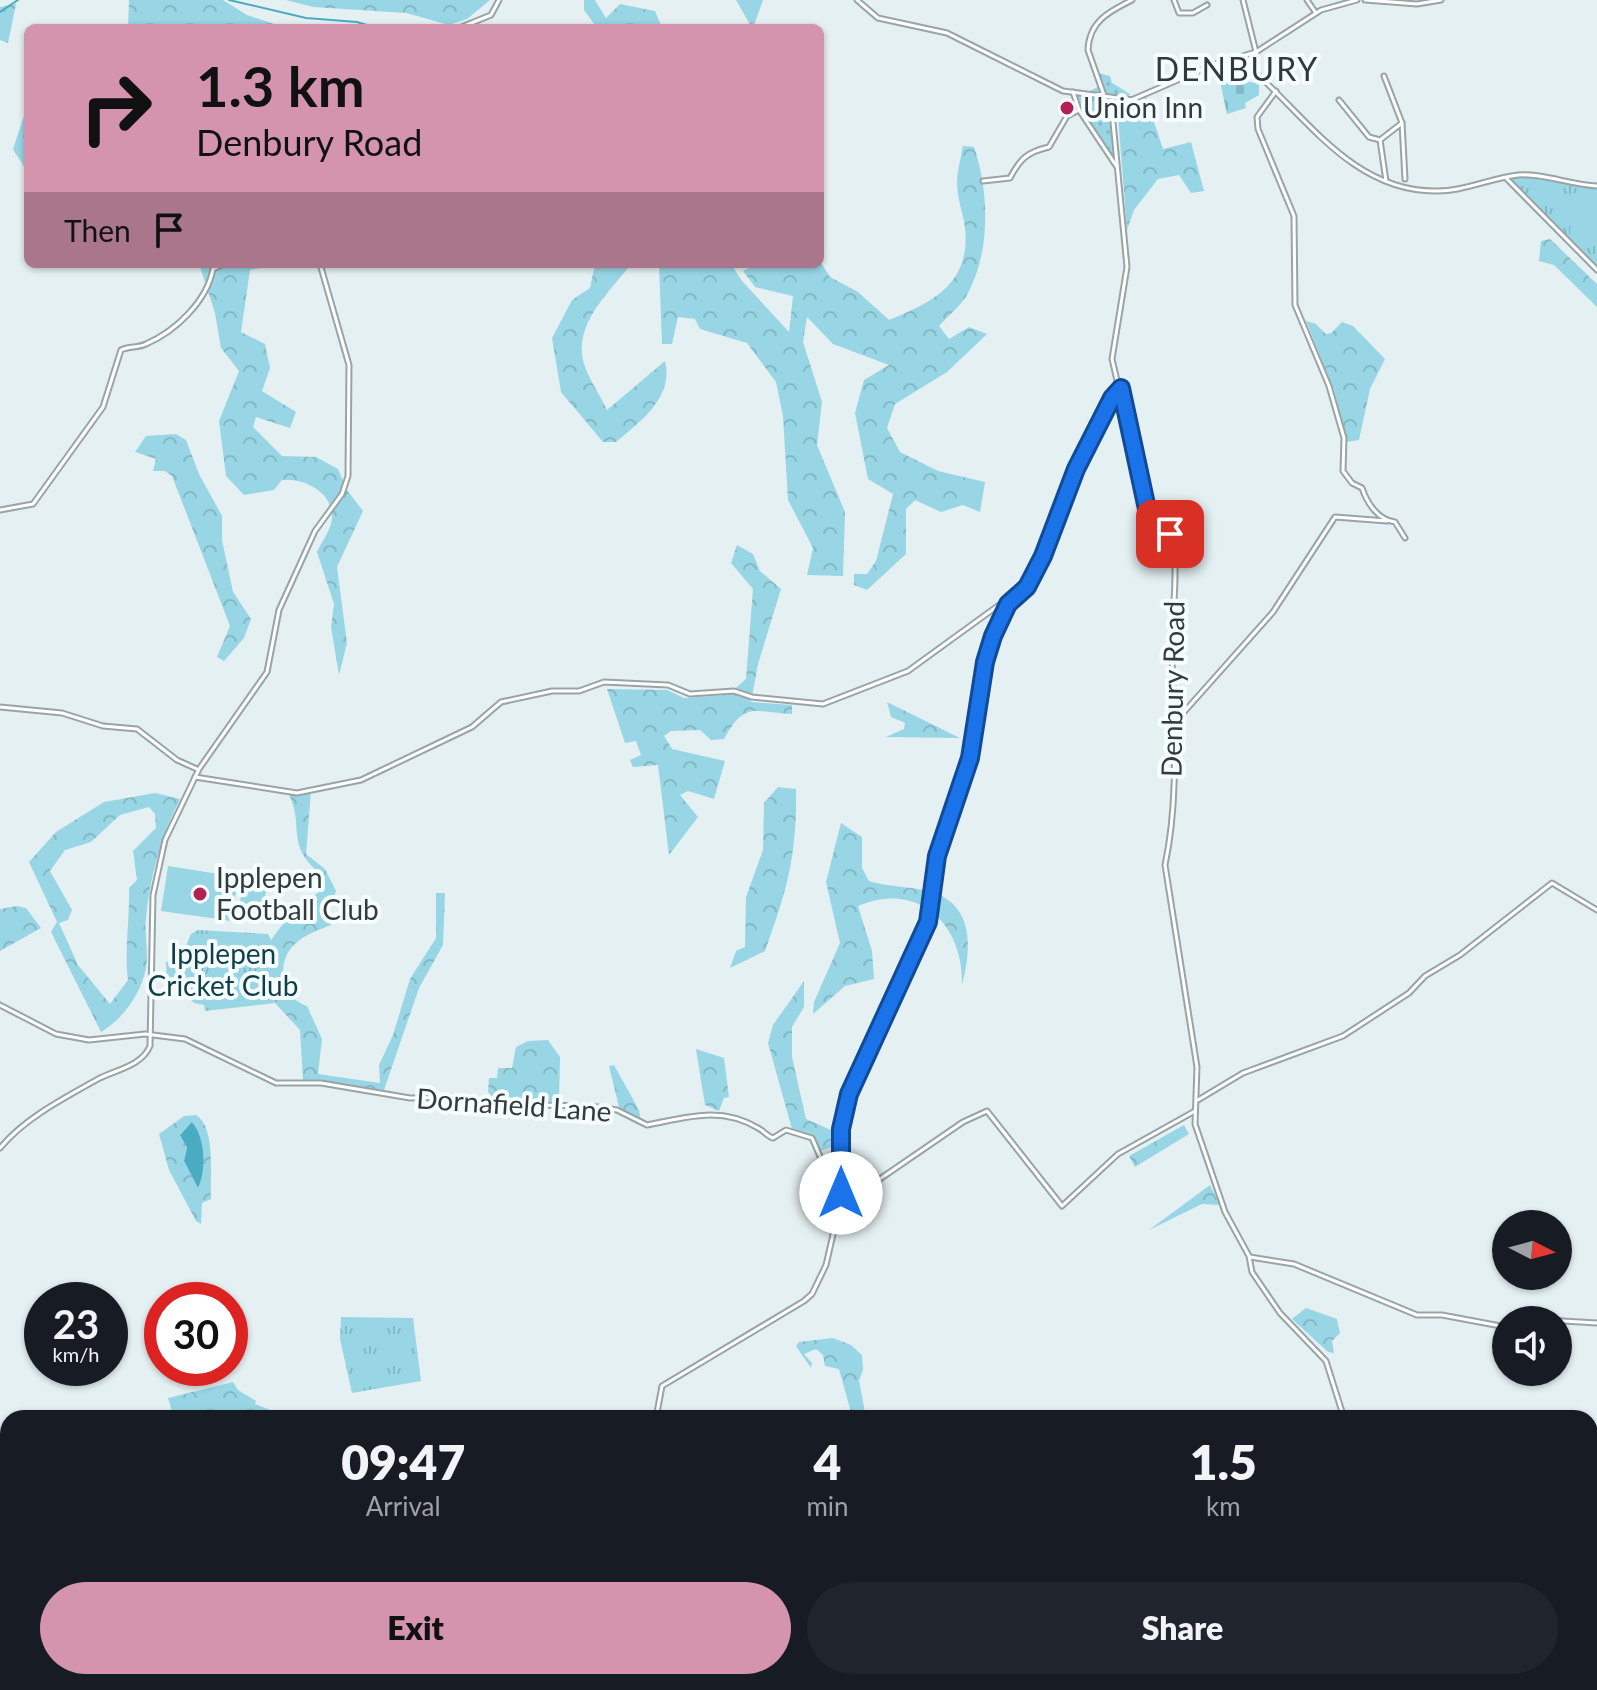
<!DOCTYPE html>
<style>
:root{--surface:#171b24;--page:#20242c;--text:#f1f3f6;--muted:#9ea1a6;--accent:#d494ae}
body{margin:0;font-family:Lato,sans-serif;background:var(--page);color:var(--text);height:100vh;display:flex;flex-direction:column;font-size:30px;white-space:nowrap}
*{box-sizing:border-box;margin:0}
p{font-size:26px;color:var(--muted)}
.icon{flex:none;width:44px;height:44px;fill:none;stroke:currentColor;stroke-width:2;stroke-linecap:round;stroke-linejoin:round}
.map{position:relative;flex:1;overflow:hidden}
.drawer{position:absolute;left:0px;top:1410px;width:1598px;height:280px;display:flex;flex-direction:column;background:var(--surface);border-radius:24px 24px 0 0;box-shadow:0 2px 6px #0004}
.drawer>*{flex:none}
.top-card{position:absolute;left:24px;top:24px;width:800px;height:244px;border-radius:12px;box-shadow:0 2px 6px #0004;background:#d494ae;color:#111;overflow:hidden}
.needle{width:52px;rotate:96deg}
.buttons{position:absolute;left:1492px;top:1210px;display:grid;gap:16px}
.buttons a{display:grid;place-items:center;width:80px;height:80px;border-radius:50%;background:var(--surface);box-shadow:0 2px 6px #0004;font-size:40px}
.speed{position:absolute;left:24px;top:1282px;display:flex;gap:16px;font-size:40px;font-weight:700;text-align:center}
.speed>*{display:grid;place-content:center;width:104px;height:104px;border-radius:50%;background:var(--surface);box-shadow:0 2px 6px #0004;line-height:1}
.speed small{font-size:20px;font-weight:400}
.speed .limit{border:12px solid #d22;background:#fff;color:#111}
.pin{position:absolute;display:grid;place-items:center;width:68px;height:68px;color:#fff;margin:-34px;border-radius:16px;box-shadow:0 4px 12px #0006}
.me{position:absolute;width:88px;margin:-44px;rotate:0deg;stroke-linejoin:round;filter:drop-shadow(0 0 6px #0008)}
.turn{display:flex;align-items:center;gap:28px;height:168px;padding:0 40px;font-size:36px}
.turn .icon{width:104px;height:104px;stroke-width:2.5}
.turn b{display:block;font-size:56px;line-height:68px}
.then{display:flex;align-items:center;height:76px;padding:0 40px;background:#0003;gap:16px;font-size:30px}
.eta{display:flex;justify-content:space-evenly;align-items:center;height:136px;text-align:center}
.eta b{font-size:48px;font-weight:800;line-height:56px}
.cta{display:flex;gap:16px;margin-top:auto;padding:16px 40px}
.cta a{flex:1;height:92px;border-radius:48px;background:var(--accent);color:#111;font-size:32px;font-weight:800;line-height:92px;text-align:center}
.cta a+a{background:var(--page);color:var(--text)}
.map>svg:first-child{display:block}
.grass{fill:url(#grass-dots)}
.forest{fill:url(#forest-crowns);fill-rule:evenodd}
.cemetery{fill:url(#cemetery-stones)}
.park{fill:url(#park-tufts)}
.pitch{fill:#98d6e5}
.water{fill:#49acc3}
.lines{fill:none;stroke-linecap:round;stroke-linejoin:round}
.stream{stroke:#49acc3;stroke-width:2}
.street-casing{stroke:#99a4a7;stroke-width:7}
.primary-casing{stroke:#99a4a7;stroke-width:9}
.street{stroke:#fff;stroke-width:3}
.primary{stroke:#fff;stroke-width:5}
.route-casing{stroke:#114b97;stroke-width:20}
.route{stroke:#1a73e8;stroke-width:14}
.poi-dot{fill:#b12155;stroke:#f6fdff;stroke-width:3}
.labels{text-anchor:middle;stroke-width:8;stroke-linejoin:round;paint-order:stroke}
.poi-label{font-size:28px;fill:#353a3b;stroke:#f6fdff;text-anchor:start}
.street-label{font-size:28px;fill:#353a3b;stroke:#f6fdff}
.park-label{font-size:28px;fill:#103e48;stroke:#f6fdff}
.quarter-label{font-size:32px;letter-spacing:2px;fill:#30393c;stroke:#f6fdff}
</style>
<div class="map">
<svg width="1597" height="1690" viewBox="0 0 1597 1690">
<defs>
<pattern id="grass-dots" width="8" height="8" patternUnits="userSpaceOnUse" patternTransform="scale(2)"><rect width="8" height="8" fill="#98d6e5"/><path d="M2 2h.1M6 6h.1" fill="none" stroke="#84b8c5" stroke-width="1.8" stroke-linecap="round"/></pattern>
<pattern id="forest-crowns" width="20" height="18" patternUnits="userSpaceOnUse" patternTransform="scale(2)"><rect width="20" height="18" fill="#98d6e5"/><path d="M2 6a3 3 0 1 1 6 0M12 15a3 3 0 1 1 6 0" fill="none" stroke="#84b8c5"/></pattern>
<pattern id="cemetery-stones" width="16" height="16" patternUnits="userSpaceOnUse" patternTransform="scale(2)"><rect width="16" height="16" fill="#98d6e5"/><path d="M2 7V4a2 2 0 0 1 4 0v3zM10 15v-3a2 2 0 0 1 4 0v3z" fill="#84b8c5"/></pattern>
<pattern id="park-tufts" width="24" height="20" patternUnits="userSpaceOnUse" patternTransform="scale(2)"><rect width="24" height="20" fill="#98d6e5"/><path d="M3 7l-1-3M5 7V3M7 7l1-3M15 17l-1-3M17 17v-4M19 17l1-3" fill="none" stroke="#84b8c5"/></pattern>
</defs>
<rect width="100%" height="100%" fill="#e5f0f3"/>
<g class="grass">
<polygon points="1098,73 1110,76 1112,83 1130,94 1117,104 1113,114 1114,159 1082,111 1077,97 1102,85"/>
<polygon points="8,1477 8,1682 269,1682 266,1690 0,1690 0,1492"/>
</g>
<g class="forest">
<polygon points="129,0 223,0 247,15 286,28 128,28"/>
<polygon points="286,0 490,0 467,19 449,25 406,13 313,7"/>
<polygon points="584,0 595,0 606,18 620,4 655,11 662,28 597,28 584,10"/>
<polygon points="736,0 763,0 753,28 752,28"/>
<polygon points="16,4 8,43 0,40 0,7"/>
<polygon points="1146,98 1163,149 1191,142 1204,191 1191,193 1179,175 1158,179 1134,210 1127,230 1118,116 1120,109"/>
<polygon points="28,104 28,173 13,149"/>
<path d="M963,146L974,147C989,191 991,250 968,293C962,305 948,316 939,326L949,339L969,327L987,334L947,372L895,404L887,428L900,452L938,471L985,482L980,512L963,505L941,512L915,500L906,509V554L867,590L854,585V574H867L876,561L893,494L868,479L855,413L864,380L889,365L833,344L807,317L803,342L822,402L817,445L845,512L843,576L807,575L813,548L788,500L783,416L776,382L747,343L700,329L695,319L678,317L672,344H662L659,264H731L742,281L789,332L793,296L755,287L743,271L756,264H820V261L830,277L858,292L889,320C933,302 971,284 965,227C963,213 957,198 957,183C957,171 961,158 963,146Z"/>
<polygon points="1550,239 1597,284 1597,307 1554,265 1539,261 1541,241"/>
<path d="M199,264H281L250,270L241,332L265,344L270,368L262,391L296,412L290,428L256,417L253,427L282,456L316,457L338,469L347,490L363,511L337,567L347,643L339,675L331,627L334,604L317,552C321,543 332,528 332,518C333,492 304,478 282,480L274,490L244,495L226,476L219,421L239,371L221,348L215,313Z"/>
<path d="M595,264H631C610,292 572,324 584,364C589,379 600,395 607,410L665,361C674,397 641,421 616,442H603L561,392L552,338L572,300L590,288Z"/>
<polygon points="1306,321 1316,324 1326,334 1331,333 1342,322 1353,326 1385,359 1370,389 1359,440 1347,442 1334,390"/>
<polygon points="176,434 186,440 199,474 222,516 222,540 233,592 251,619 244,638 224,661 217,657 230,626 172,476 165,471 153,471 156,459 135,452 146,436"/>
<path d="M737,545L753,554L760,571L781,589L758,664L751,702L792,705V714C753,712 745,701 724,739L711,740L700,730L671,731L664,736L672,749L725,761L714,799L688,791L680,795L698,817L669,855L658,765L633,767L630,760L641,755L636,741L625,743L607,689L667,690L684,698L728,695L746,679L753,589L731,563Z"/>
<polygon points="887,702 960,738 886,737 904,729 905,723 891,717"/>
<path d="M778,787L796,789C797,856 787,890 765,951L730,968L736,951L745,947L746,897L763,850L764,803Z"/>
<path d="M311,791L306,854L325,869L336,891L329,913L331,925C319,930 306,934 296,943C274,962 282,998 307,1006L322,1039L318,1074L380,1083L379,1065L393,1035L410,979L436,938V893H445L443,945L419,988L384,1090L303,1080L300,1030L275,1003L266,980V960L271,940L291,913L324,888L322,875C284,845 305,827 289,795Z"/>
<path d="M155,793L180,799C161,836 150,876 146,918C144,934 149,952 146,968C141,994 123,1019 101,1032L51,932L57,922L29,862L56,832L104,802ZM149,807L155,814L156,828L133,851L137,880L129,888C130,920 124,949 128,980L110,1004L78,965L59,923L68,920L72,910L50,871L65,850L91,842L120,815Z"/>
<path d="M841,823L862,837V868L869,881C891,888 922,886 942,896C975,914 970,955 962,985C964,924 918,880 858,906L872,951L874,979L845,986L813,1014L814,1002L840,943L826,882Z"/>
<polygon points="17,906 26,908 41,928 0,951 0,909"/>
<polygon points="804,981 804,1007 792,1027 792,1057 806,1119 831,1130 836,1145 821,1151 811,1137 792,1129 768,1043 773,1025"/>
<polygon points="548,1040 560,1057 559,1101 499,1105 488,1092 489,1078 497,1078 498,1068 512,1068 516,1047 528,1041"/>
<polygon points="696,1049 724,1058 729,1097 724,1098 719,1111 705,1105"/>
<polygon points="614,1065 639,1110 641,1122 619,1107 609,1066"/>
<path d="M196,1115C216,1127 210,1177 211,1199L202,1203L201,1224L196,1221L169,1170L159,1134L184,1116ZM193,1122C202,1143 208,1166 198,1188L184,1161L187,1149L180,1134Z"/>
<polygon points="1184,1125 1189,1134 1135,1167 1129,1156"/>
<polygon points="1210,1185 1220,1205 1202,1204 1149,1230"/>
<polygon points="1306,1308 1337,1319 1340,1333 1332,1341 1334,1353 1328,1352 1292,1319"/>
<polygon points="833,1338 851,1345 862,1355 863,1370 859,1380 866,1418 852,1416 839,1369 825,1366 823,1355 816,1349 804,1354 812,1363 811,1368 796,1346 799,1342"/>
<polygon points="233,1382 238,1390 256,1401 255,1404 275,1412 273,1418 174,1418 168,1398"/>
<polygon points="1597,1487 1597,1587 1590,1584 1590,1504"/>
</g>
<polygon class="cemetery" points="1243,62 1249,82 1259,83 1259,95 1245,103 1246,108 1227,114 1218,72"/>
<g class="park">
<polygon points="1524,177 1597,188 1597,266 1511,179"/>
<polygon points="198,930 268,934 271,940 266,980 275,1003 205,1011 204,1005 194,1003 184,992 167,988 166,962 180,960 191,934"/>
<polygon points="341,1317 413,1318 421,1381 352,1393 340,1339"/>
</g>
<g class="pitch">
<polygon points="1571,193 1597,194 1597,236 1570,236"/>
<polygon points="168,866 238,877 232,921 161,911"/>
<polygon points="243,881 267,884 262,920 238,917"/>
</g>
<path class="water" d="M192,1122C205,1137 207,1170 198,1188L184,1161L187,1148L180,1135Z"/>
<g class="lines">
<g class="stream">
<polyline points="229,0 306,18 357,22 376,28"/>
<polyline points="0,12 18,0"/>
</g>
<g class="street-casing">
<g id="street">
<polyline points="857,0 878,18 947,33 1063,91 1134,100"/>
<polyline points="1174,0 1179,13 1193,13 1207,5"/>
<path d="M1243,0L1256,52V73C1309,121 1355,191 1435,191C1462,192 1491,178 1518,175C1543,173 1571,185 1597,186"/>
<polyline points="1307,0 1316,13"/>
<polyline points="1365,0 1417,4 1441,0"/>
<polyline points="459,28 491,15 499,0"/>
<polyline points="1384,76 1402,123 1405,179"/>
<path d="M1276,91L1257,117L1258,129L1294,216L1295,305L1329,386L1344,438L1343,471L1352,483L1362,488C1367,503 1378,520 1395,522L1405,538"/>
<polyline points="1073,92 1079,110 1117,167"/>
<polyline points="1339,100 1369,137 1380,140 1386,181"/>
<path d="M1112,118L1088,50C1089,22 1108,12 1132,0"/>
<polyline points="1380,140 1402,123"/>
<polyline points="1507,179 1597,270"/>
<path d="M983,181L1010,178C1020,159 1027,152 1049,147L1067,116L1079,110"/>
<path d="M0,510L33,504L103,407L121,350C129,346 138,348 146,344C176,331 207,301 213,269L224,264"/>
<polyline points="0,707 62,713 103,726 137,729 177,760 197,769"/>
<polyline points="1176,721 1273,612 1335,517 1387,521"/>
<polyline points="195,777 297,793 361,780 472,727 501,702 552,691 579,691 604,682 668,685 690,694 734,691 752,697 823,704 908,671 999,605 1008,604"/>
<path d="M0,1005L56,1034L89,1040L145,1034L185,1039L276,1083H321L410,1098L463,1097L500,1110L537,1105L591,1106L617,1110L647,1125C685,1118 720,1105 758,1128C764,1131 767,1136 773,1138L786,1130L812,1138L832,1184L841,1193"/>
<polyline points="1198,1100 1243,1073 1343,1036 1409,993 1425,976 1460,955 1552,883 1597,910"/>
<path d="M0,1148C25,1118 64,1098 98,1079C115,1070 142,1066 150,1046L153,895L165,840L199,769L267,672L279,610L315,531L342,494L348,476L349,365L320,264"/>
<polyline points="839,1207 963,1122 987,1111 1062,1206 1118,1154 1195,1111"/>
<polyline points="1250,1257 1294,1264 1417,1315 1442,1315 1506,1327"/>
<polyline points="1546,1320 1597,1323"/>
<polyline points="656,1418 662,1386 804,1301 812,1294 826,1265 837,1217 841,1193 841,1129 854,1077 928,922 937,856 970,758 985,662 993,636 1008,604 1027,587 1043,556 1076,469 1112,398 1121,388"/>
<path d="M1344,1418L1326,1361L1280,1313L1252,1272L1249,1256L1225,1212L1195,1124L1197,1067L1165,865C1180,795 1173,722 1172,652C1171,617 1178,582 1174,548C1171,530 1160,520 1147,509L1112,359L1127,267L1113,122L1120,105L1212,65L1256,52L1321,10L1357,0"/>
<polyline points="1590,1628 1597,1631"/>
<polyline points="1590,1658 1597,1661"/>
<polyline points="520,1690 525,1682"/>
</g>
</g>
<g class="primary-casing">
<g id="primary">
<polyline points="0,1461 8,1462"/>
<polyline points="810,1682 819,1690"/>
</g>
</g>
<use href="#street" class="street"/>
<use href="#primary" class="primary"/>
</g>
<g class="lines">
<g class="route-casing">
<polyline id="route" points="841,1193 841,1129 849,1094 928,922 937,856 970,758 985,662 993,636 1008,604 1027,587 1043,556 1076,469 1112,398 1121,388 1147,509 1170,534"/>
</g>
<use href="#route" class="route"/>
</g>
<g class="poi-dot">
<circle cx="1067" cy="108" r="8"/>
<circle cx="200" cy="894" r="8"/>
</g>
<g class="labels">
<g class="poi-label">
<text x="1083" y="118">Union Inn</text>
<text x="216" y="888">Ipplepen<tspan x="216" dy="32">Football Club</tspan></text>
</g>
<g class="street-label">
<text transform="translate(1173 689) rotate(-89)" y="10">Denbury Road</text>
<text transform="translate(514 1105) rotate(4)" y="10">Dornafield Lane</text>
</g>
<g class="park-label">
<text x="223" y="964">Ipplepen<tspan x="223" dy="32">Cricket Club</tspan></text>
</g>
<g class="quarter-label">
<text x="1237" y="81">DENBURY</text>
</g>
</g>
</svg>
<div class="buttons">
<a><svg class="needle" viewBox="-14 -14 28 28"><path d="M0-13l5 13h-10z" fill="#e53935"/><path d="M0 13l5-13h-10z" fill="#9ea1a6"/></svg></a>
<a><svg class="icon" aria-label="sound" viewBox="0 0 24 24"><path d="M4 9h4l5-4v14l-5-4H4zM17 9q2 3 0 6"/></svg></a>
</div>
<div class="speed"><div>23<small>km/h</small></div><div class="limit">30</div></div>
<div class="pin" style="left:1170px;top:534px;background:#d93025"><svg class="icon" aria-label="arrive" viewBox="0 0 24 24"><path d="M6 21V4h12l-3 4 3 4H6"/></svg></div>
<svg class="me" style="left:841px;top:1193px" viewBox="-20 -20 40 40"><circle r="19" fill="#fff"/><path d="M0-13L10 11 0 6-10 11z" fill="#1a73e8"/></svg>
<div class="top-card">
<div class="turn"><svg class="icon" aria-label="right" viewBox="0 0 24 24"><path d="M7 20v-9h11M14 6l5 5-5 5"/></svg><div><b>1.3 km</b>Denbury Road</div></div>
<div class="then">Then<svg class="icon" aria-label="arrive" viewBox="0 0 24 24"><path d="M6 21V4h12l-3 4 3 4H6"/></svg></div>
</div>
<section class="drawer">
<div class="eta">
<div><b>09:47</b><p>Arrival</p></div>
<div><b>4</b><p>min</p></div>
<div><b>1.5</b><p>km</p></div>
</div>
<div class="cta"><a>Exit</a><a>Share</a></div>
</section>
</div>
